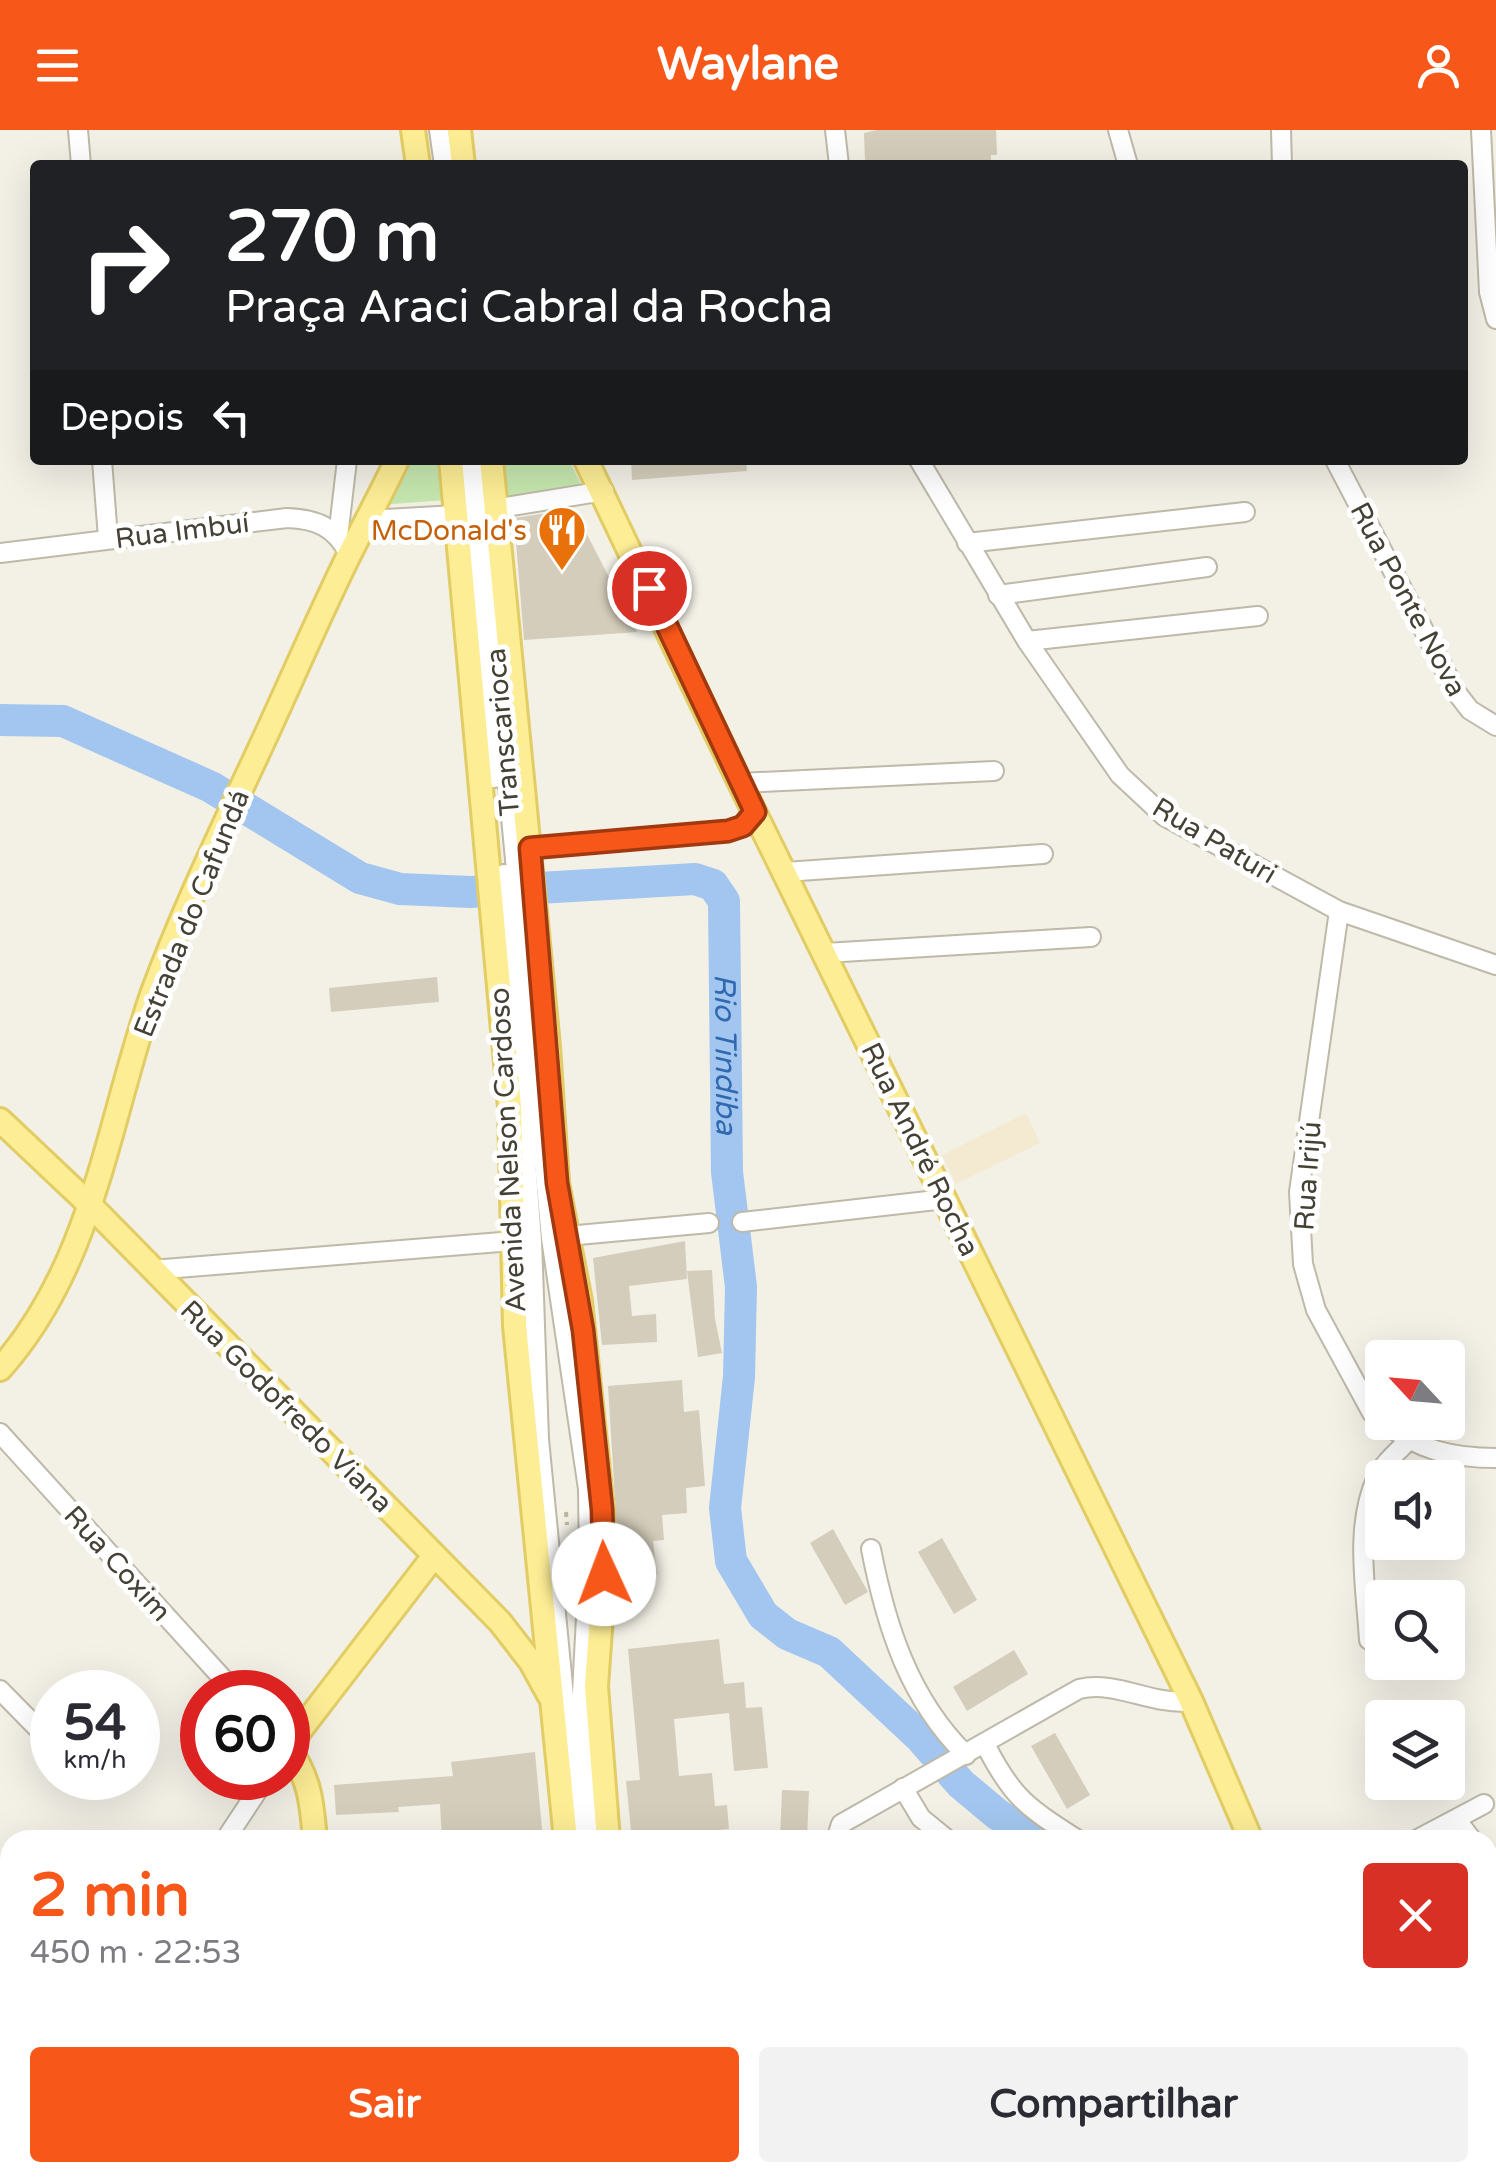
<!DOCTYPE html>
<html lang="pt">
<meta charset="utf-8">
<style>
:root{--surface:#fff;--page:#f2f2f3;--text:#2b2b33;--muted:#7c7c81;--accent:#f75718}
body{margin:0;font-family:"Varela Round",sans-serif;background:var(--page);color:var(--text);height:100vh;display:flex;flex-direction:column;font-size:38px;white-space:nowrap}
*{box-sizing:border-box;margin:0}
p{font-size:32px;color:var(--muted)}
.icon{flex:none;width:55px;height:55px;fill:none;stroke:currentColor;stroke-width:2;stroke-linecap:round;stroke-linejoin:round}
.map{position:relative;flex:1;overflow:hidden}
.drawer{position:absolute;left:0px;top:1700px;width:1498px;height:352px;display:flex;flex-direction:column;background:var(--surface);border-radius:30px 30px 0 0;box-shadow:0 10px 40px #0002}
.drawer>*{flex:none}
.banner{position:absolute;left:30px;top:30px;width:1438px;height:305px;border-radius:10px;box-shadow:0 10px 40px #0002;background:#202124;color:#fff;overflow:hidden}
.needle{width:65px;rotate:296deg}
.fabs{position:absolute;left:1365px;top:1210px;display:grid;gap:20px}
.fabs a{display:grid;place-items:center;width:100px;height:100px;border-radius:10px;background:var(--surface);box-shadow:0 10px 40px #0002;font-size:50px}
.speed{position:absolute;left:30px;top:1540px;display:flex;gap:20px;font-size:50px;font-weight:700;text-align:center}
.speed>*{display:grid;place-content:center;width:130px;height:130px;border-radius:50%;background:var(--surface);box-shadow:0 10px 40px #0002;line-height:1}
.speed small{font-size:25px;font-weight:400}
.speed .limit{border:15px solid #d22;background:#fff;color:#111}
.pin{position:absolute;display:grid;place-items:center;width:85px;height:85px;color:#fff;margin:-42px;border:5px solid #fff;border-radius:50%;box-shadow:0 2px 10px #0007}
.me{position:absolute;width:110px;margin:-55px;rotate:358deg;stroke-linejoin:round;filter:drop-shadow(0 0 8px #0008)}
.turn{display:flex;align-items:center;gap:35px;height:210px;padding:0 30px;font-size:45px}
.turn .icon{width:130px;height:130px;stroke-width:2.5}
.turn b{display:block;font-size:70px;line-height:85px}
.then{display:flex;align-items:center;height:95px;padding:0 30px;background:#0003;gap:20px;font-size:38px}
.round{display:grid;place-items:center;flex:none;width:105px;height:105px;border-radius:10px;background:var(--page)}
.head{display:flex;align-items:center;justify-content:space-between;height:170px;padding:0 30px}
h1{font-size:60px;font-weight:700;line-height:75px;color:var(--accent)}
.action{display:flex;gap:20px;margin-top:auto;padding:20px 30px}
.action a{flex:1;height:115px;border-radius:10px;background:var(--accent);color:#fff;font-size:40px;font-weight:700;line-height:115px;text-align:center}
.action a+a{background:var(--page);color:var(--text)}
header{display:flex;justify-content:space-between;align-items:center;height:130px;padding:0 30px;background:var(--accent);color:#fff;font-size:45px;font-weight:700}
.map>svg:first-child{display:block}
.commercial{fill:#f4ead1}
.green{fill:#c6e7af}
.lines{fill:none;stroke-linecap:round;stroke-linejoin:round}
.river{stroke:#a2c6ef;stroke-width:32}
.building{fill:#d4cdbb}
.minor-casing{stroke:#beb9a8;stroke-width:22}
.major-casing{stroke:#e2cc64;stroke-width:28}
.path{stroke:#bfb79a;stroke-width:4;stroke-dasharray:5 5;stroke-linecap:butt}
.minor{stroke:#fff;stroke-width:18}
.major{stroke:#fded95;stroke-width:22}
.route-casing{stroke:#a13910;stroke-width:25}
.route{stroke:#f75718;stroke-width:18}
.labels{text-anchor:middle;stroke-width:10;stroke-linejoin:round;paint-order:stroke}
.street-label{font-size:28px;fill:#454135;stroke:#fff}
.food-label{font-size:28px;fill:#c56008;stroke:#fff;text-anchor:end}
.water-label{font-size:30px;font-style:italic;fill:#3069af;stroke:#fff}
</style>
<header><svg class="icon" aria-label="menu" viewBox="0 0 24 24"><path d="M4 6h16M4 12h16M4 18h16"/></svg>Waylane<svg class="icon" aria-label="person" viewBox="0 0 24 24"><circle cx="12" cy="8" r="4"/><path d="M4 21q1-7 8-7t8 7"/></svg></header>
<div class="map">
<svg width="1496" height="2052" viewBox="0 0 1496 2052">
<rect width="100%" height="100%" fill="#f3f0e6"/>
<polygon class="commercial" points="1026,983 1040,1013 956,1054 942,1025"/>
<g class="green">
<polygon points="402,330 443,330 446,370 380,375"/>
<polygon points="502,330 569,330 582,356 505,369"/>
</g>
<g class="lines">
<g class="river">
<path id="s1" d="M0,590L63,591L211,657L360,748L400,759L470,762L695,749L713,755L724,771L727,1042L741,1157L739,1247L725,1378L731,1431L763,1485L787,1504L829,1522L920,1607L961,1654L997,1684L1036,1710"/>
<polyline points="1488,1781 1496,1781"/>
</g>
</g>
<g class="building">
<polygon points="877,0 996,0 997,25 991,25 991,33 877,35 877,30 865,30 864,3"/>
<polygon points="631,330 746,330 747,341 632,350"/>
<polygon points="574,379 637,502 524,510 514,388"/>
<polygon points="437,847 439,872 331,882 329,858"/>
<polygon points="685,1111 687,1149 629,1156 632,1186 656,1184 657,1212 602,1215 593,1128"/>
<polygon points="712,1140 715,1189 722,1223 698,1227 687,1141"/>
<polygon points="682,1250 684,1282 699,1280 705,1356 686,1358 687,1383 662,1385 664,1410 653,1411 657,1444 620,1449 608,1256"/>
<polygon points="833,1399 868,1462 845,1475 810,1413"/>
<polygon points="942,1408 977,1470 954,1484 918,1422"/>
<polygon points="719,1509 724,1554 744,1552 746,1578 762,1577 768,1638 734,1641 729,1583 674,1589 679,1646 712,1643 715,1676 727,1675 729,1699 674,1705 674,1710 632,1710 626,1651 640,1650 628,1519"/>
<polygon points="1014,1520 1028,1544 967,1581 953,1557"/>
<polygon points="1055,1603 1090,1665 1067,1679 1031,1616"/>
<polygon points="535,1622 543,1710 442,1710 440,1674 398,1677 399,1682 336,1685 334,1655 453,1646 451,1632"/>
<polygon points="782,1660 809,1661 807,1710 780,1710"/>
</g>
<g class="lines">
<g class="minor-casing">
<g id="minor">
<polyline points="78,0 81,35"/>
<polyline points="439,0 444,35"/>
<polyline points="835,0 839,35"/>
<polyline points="1118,0 1128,35"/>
<polyline points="1281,0 1282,35"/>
<polyline points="1481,0 1489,162 1496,189"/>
<polyline points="102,330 108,408"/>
<polyline points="464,330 494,648"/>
<polyline points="477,330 551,1108 588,1359 589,1432 581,1581 593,1710"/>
<polyline points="919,330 1027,511 1120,645 1164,686 1339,781 1496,835"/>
<polyline points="1335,330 1456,562 1470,580 1496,596"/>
<polyline points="368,390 456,385 604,361"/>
<polyline points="338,407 347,330"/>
<polyline points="967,413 1245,382"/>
<path d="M0,423L287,388C317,389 335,397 349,424"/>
<polyline points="998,465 1207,437"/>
<polyline points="1027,511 1258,486"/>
<polyline points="740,653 994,641"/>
<polyline points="530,719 728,701 743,695 755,682"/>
<polyline points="785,742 1043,724"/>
<polyline points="504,744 532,1110 539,1309 578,1710"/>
<polyline points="1339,781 1299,1062 1303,1134 1316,1180 1372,1283 1382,1291"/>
<polyline points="825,823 1091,807"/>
<polyline points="742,1092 945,1069"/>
<polyline points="556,1107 709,1093"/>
<polyline points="152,1140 525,1110"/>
<path d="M1384,1292C1417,1320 1453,1328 1496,1328"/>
<polyline points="0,1303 235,1562"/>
<path d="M871,1419C886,1496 909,1569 966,1625"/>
<path d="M1369,1510C1366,1458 1354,1396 1377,1347C1383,1334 1397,1322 1407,1312"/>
<polyline points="0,1560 52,1613"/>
<path d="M985,1614C1013,1669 1027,1677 1078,1710"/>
<polyline points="903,1658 921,1688 948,1710"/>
<polyline points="1457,1690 1472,1710"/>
<polyline points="225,1710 266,1648"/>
<path d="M836,1710L841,1694L1079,1559C1117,1550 1152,1576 1191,1571"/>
<polyline points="1416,1710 1484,1674"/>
<polyline points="1488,1730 1496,1741"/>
<polyline points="1488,1906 1496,1900"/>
<polyline points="0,1956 1,1957"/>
<polyline points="1488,1966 1496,1965"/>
<polyline points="212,2042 213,2052"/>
<polyline points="609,2042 610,2052"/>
<polyline points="622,2042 622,2052"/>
<polyline points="1033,2042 1034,2052"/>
<polyline points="1247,2042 1248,2052"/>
<polyline points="1334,2042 1340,2052"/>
<polyline points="401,2044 412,2042"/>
<polyline points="0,2047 10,2032"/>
</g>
</g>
<g class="major-casing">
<g id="major">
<polyline points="413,0 418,35"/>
<polyline points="459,0 463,35"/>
<polyline points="451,330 510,977 515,1196 566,1710"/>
<polyline points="491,330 548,916 557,1053 580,1171 602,1379 604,1444 596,1556 608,1710"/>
<polyline points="586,330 740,653 1191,1571 1251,1710"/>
<polyline points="0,990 91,1076 500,1492 531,1532 549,1565"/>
<path d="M0,1239C94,1134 108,990 153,862C180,789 214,717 247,646C282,573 313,498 349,425C365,393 382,362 397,330"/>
<polyline points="288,1616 434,1426"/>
<path d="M288,1618C310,1648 312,1674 315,1710"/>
<polyline points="343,2042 344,2052"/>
<polyline points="597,2042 598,2052"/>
<polyline points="634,2042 635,2052"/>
<polyline points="1416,2042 1420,2052"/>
</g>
</g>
<polyline class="path" points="566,1382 567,1395"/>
<use href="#minor" class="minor"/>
<use href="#major" class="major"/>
</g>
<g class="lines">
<g class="route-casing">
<polyline id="route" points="604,1444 602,1379 583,1200 557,1053 530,718 728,701 743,696 755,682 649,458"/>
</g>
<use href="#route" class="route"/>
</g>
<defs>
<g id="restaurant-pin" transform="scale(2.5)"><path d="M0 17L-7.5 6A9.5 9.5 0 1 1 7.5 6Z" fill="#e8710a" stroke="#fff"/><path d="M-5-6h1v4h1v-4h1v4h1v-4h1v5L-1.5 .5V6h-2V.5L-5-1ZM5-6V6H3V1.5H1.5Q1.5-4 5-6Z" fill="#fff"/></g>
</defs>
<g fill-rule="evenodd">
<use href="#restaurant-pin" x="562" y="400"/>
</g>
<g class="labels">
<g class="street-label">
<text transform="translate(182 400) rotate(-7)" y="10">Rua Imbuí</text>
<text transform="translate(1409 469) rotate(62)" y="10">Rua Ponte Nova</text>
<text transform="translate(502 602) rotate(-95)" y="10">Transcarioca</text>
<text transform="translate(1215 710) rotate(31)" y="10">Rua Paturi</text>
<text transform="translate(191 783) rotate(-68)" y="10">Estrada do Cafundá</text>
<text transform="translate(921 1019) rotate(64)" y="10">Rua André Rocha</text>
<text transform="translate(507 1020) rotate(-93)" y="10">Avenida Nelson Cardoso</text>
<text transform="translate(1307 1046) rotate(-86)" y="10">Rua Irijú</text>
<text transform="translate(287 1276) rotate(45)" y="10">Rua Godofredo Viana</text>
<text transform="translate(118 1433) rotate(48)" y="10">Rua Coxim</text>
</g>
<g class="food-label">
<text x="527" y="410">McDonald's</text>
</g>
<g class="water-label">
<text dy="10" stroke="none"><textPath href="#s1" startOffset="928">Rio Tindiba</textPath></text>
</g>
</g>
</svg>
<div class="fabs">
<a><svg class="needle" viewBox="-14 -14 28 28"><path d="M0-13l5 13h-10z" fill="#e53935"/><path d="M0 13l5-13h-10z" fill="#7c7c81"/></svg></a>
<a><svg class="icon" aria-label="sound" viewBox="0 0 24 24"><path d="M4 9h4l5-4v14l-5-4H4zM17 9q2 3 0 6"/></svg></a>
<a><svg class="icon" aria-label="search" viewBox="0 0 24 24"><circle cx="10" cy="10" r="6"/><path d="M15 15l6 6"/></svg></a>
<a><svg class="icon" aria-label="layers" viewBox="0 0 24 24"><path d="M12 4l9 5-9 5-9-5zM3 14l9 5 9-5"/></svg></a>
</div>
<div class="speed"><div>54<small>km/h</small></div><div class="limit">60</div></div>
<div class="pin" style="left:649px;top:458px;background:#d93025"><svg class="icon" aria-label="arrive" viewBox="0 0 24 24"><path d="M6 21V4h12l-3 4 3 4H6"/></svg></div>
<svg class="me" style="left:604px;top:1444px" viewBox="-20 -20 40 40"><circle r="19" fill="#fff"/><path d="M0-13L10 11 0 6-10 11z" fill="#f75718"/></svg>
<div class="banner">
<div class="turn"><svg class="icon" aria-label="right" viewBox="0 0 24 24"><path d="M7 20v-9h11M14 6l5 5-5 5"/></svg><div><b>270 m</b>Praça Araci Cabral da Rocha</div></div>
<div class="then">Depois<svg class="icon" aria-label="left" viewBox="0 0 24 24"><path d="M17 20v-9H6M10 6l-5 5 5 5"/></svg></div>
</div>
<section class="drawer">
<div class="head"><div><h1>2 min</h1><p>450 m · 22:53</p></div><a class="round" style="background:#d93025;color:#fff"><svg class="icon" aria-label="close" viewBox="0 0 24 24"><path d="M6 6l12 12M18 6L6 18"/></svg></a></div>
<div class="action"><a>Sair</a><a>Compartilhar</a></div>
</section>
</div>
